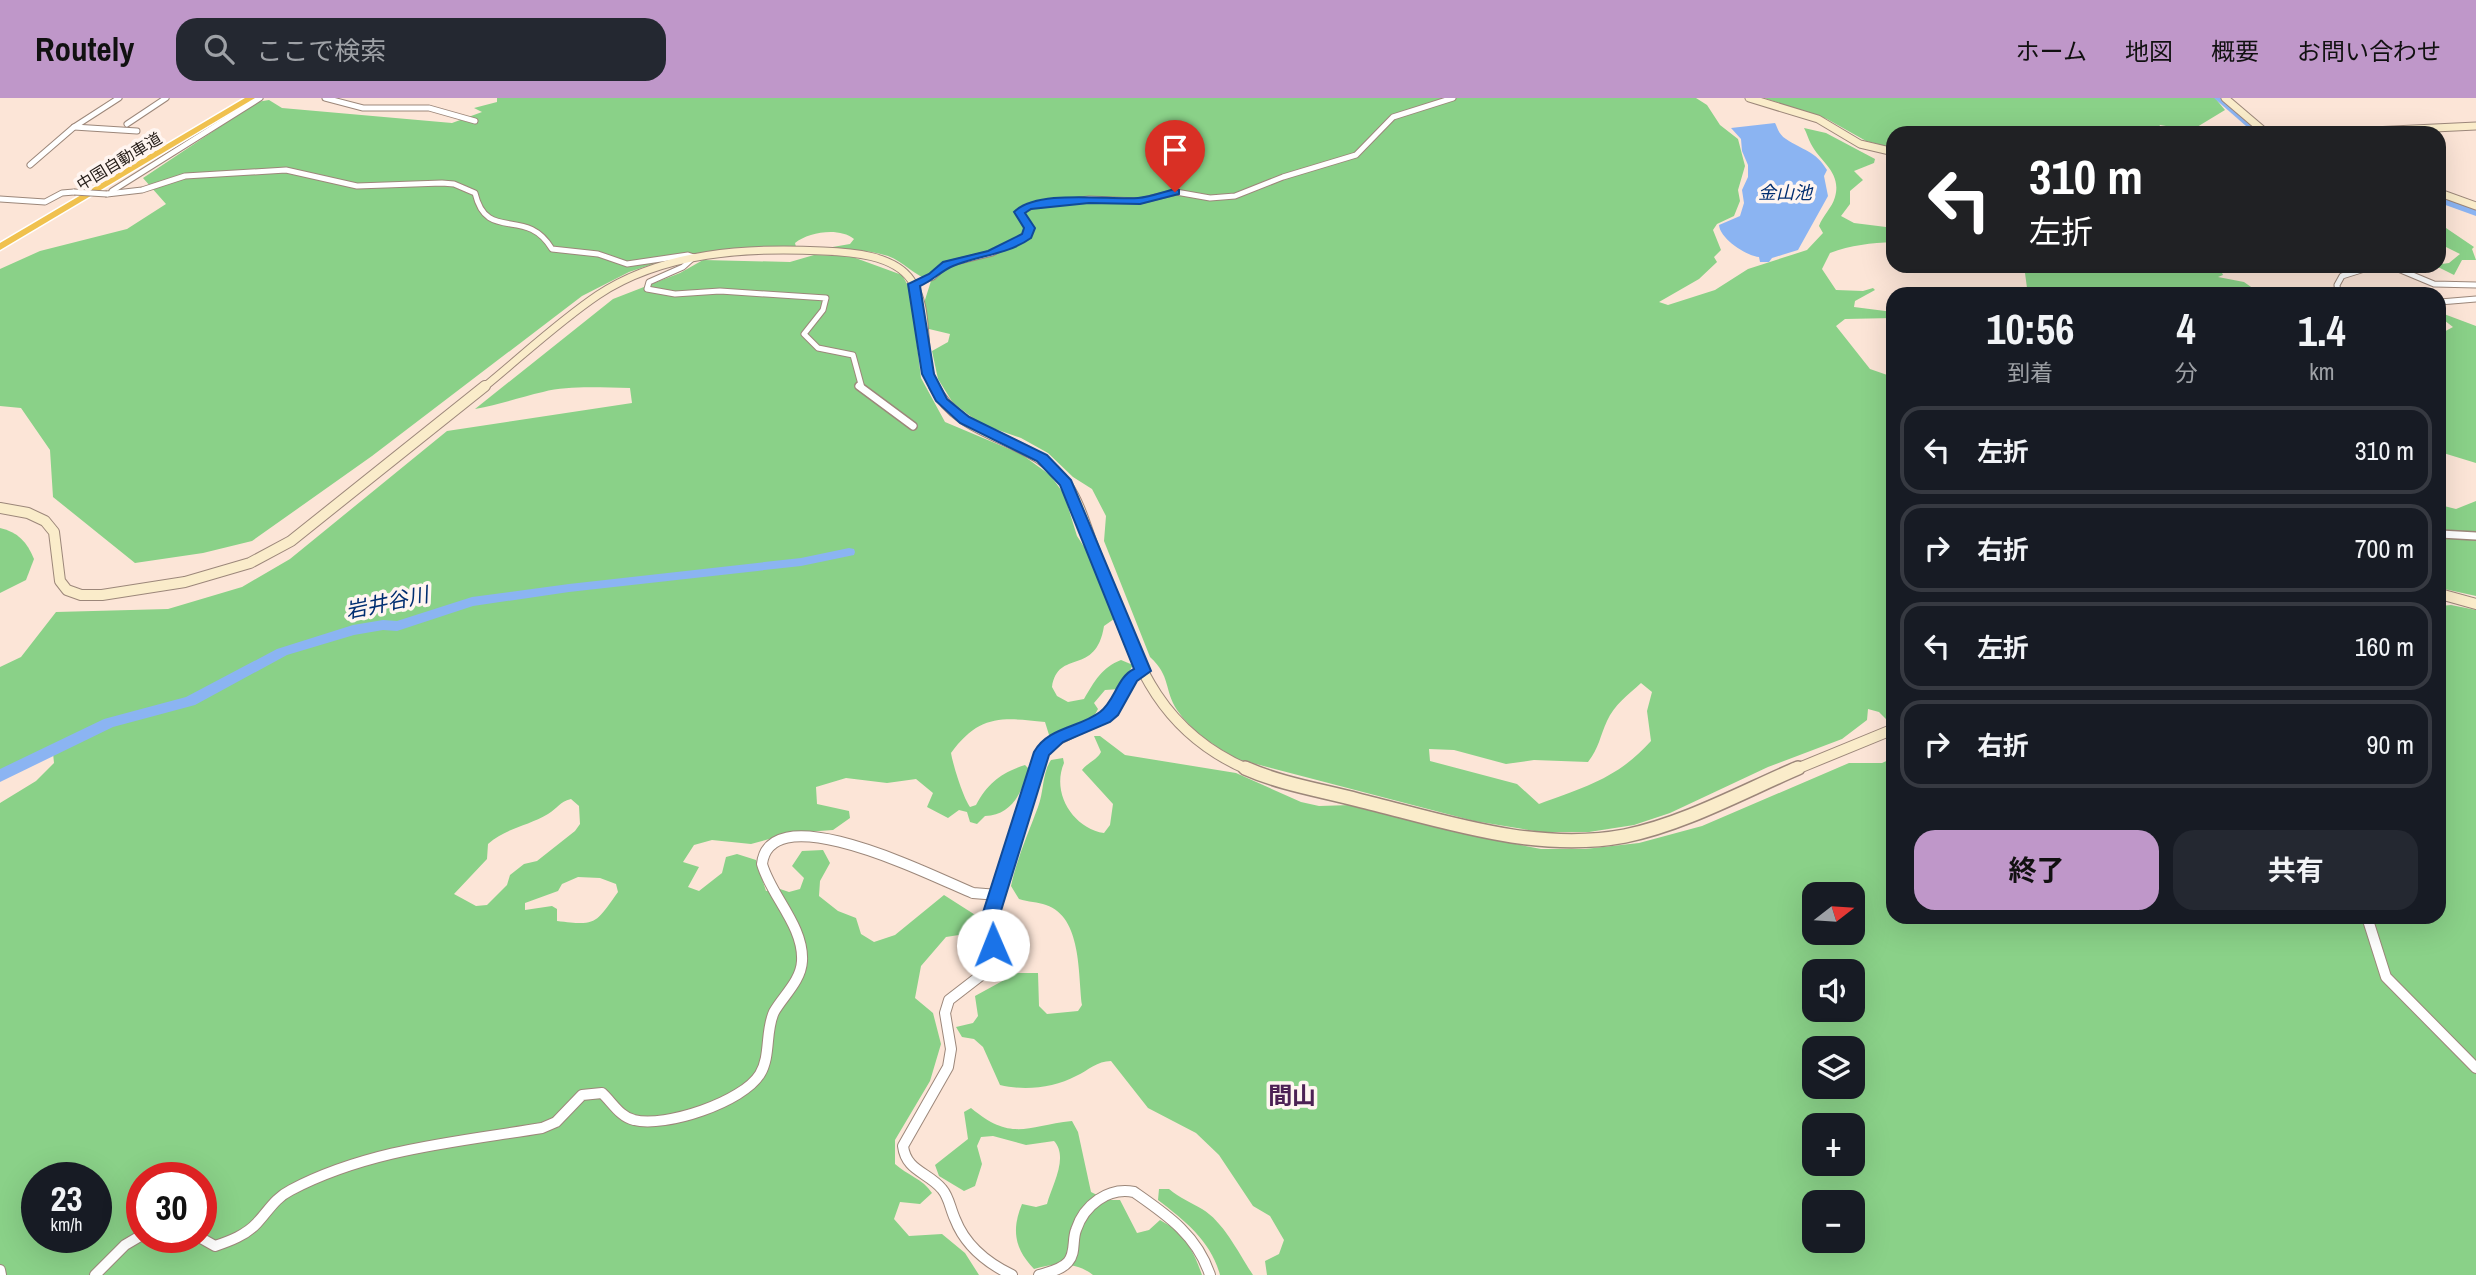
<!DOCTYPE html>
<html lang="ja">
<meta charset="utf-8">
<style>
:root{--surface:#171b24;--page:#242831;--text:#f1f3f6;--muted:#9ea1a6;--line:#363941;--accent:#bf97c9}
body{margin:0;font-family:"Archivo Narrow","Noto Sans JP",sans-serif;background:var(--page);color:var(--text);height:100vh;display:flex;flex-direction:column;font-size:26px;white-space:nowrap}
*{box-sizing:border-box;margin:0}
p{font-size:23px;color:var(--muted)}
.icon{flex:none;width:38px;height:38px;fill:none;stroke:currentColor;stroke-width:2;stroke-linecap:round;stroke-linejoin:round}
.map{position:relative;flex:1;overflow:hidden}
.panel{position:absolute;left:1886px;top:189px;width:560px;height:637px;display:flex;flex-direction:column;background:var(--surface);border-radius:21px;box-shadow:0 7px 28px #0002}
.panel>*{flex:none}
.top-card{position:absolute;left:1886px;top:28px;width:560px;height:147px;border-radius:21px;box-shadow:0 7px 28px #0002;background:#202124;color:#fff;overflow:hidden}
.needle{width:46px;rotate:73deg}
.controls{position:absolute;left:1802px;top:784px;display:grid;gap:14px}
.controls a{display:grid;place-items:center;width:63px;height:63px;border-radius:14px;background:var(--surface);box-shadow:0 7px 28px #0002;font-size:35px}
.speed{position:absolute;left:21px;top:1064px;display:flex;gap:14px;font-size:35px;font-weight:700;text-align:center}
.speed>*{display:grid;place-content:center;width:91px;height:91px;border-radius:50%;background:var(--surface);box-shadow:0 7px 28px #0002;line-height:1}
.speed small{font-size:18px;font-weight:400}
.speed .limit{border:10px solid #d22;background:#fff;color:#111}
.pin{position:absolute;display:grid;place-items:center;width:60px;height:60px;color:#fff;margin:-72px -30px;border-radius:50% 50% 50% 0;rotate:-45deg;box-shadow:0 0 7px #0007}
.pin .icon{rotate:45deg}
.me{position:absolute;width:77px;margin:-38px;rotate:359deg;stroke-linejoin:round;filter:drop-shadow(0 0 5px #0008)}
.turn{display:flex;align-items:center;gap:24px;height:147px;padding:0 28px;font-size:32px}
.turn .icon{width:91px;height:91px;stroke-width:2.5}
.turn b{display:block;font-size:49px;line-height:60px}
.eta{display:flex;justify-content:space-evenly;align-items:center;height:119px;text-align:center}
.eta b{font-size:42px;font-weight:700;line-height:49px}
.button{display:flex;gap:14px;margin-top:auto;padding:14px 28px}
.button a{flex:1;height:80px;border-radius:21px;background:var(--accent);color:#111;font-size:28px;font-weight:700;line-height:80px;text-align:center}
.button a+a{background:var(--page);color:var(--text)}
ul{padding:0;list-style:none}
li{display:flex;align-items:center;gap:21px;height:88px;margin:0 14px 10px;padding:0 14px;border:4px solid var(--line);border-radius:21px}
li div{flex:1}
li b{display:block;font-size:26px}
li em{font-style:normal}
header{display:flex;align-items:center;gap:42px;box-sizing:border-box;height:98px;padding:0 35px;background:var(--accent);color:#111}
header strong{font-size:33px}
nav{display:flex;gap:38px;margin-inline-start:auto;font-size:24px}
.search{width:490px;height:63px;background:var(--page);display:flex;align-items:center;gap:18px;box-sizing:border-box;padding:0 24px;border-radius:21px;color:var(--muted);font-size:26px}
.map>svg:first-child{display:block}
.green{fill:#8ad188;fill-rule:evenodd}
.water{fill:#8bb4f2}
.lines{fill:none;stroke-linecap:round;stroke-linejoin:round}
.river{fill:#8bb4f2;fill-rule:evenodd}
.street-far2-casing{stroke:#9c877a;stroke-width:7}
.street-far1-casing{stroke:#9c877a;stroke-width:10}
.street-casing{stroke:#9c877a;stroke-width:12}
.secondary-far2-casing{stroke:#9c877a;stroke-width:9}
.secondary-far1-casing{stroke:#9c877a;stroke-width:12}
.secondary-casing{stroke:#9c877a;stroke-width:16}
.highway-casing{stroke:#fff;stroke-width:3}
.street-far2{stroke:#fff;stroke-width:5}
.street-far1{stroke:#fff;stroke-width:7}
.street{stroke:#fff;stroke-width:10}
.secondary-far2{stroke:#faecca;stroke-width:7}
.secondary-far1{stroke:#faecca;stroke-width:10}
.secondary{stroke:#faecca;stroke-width:13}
.highway{fill:#f0c14e;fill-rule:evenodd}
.street-bridge-casing{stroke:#9c877a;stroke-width:7;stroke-linecap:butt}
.street-bridge{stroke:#fff;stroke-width:5}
.route{fill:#1a73e8;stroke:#114b97;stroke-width:2}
.labels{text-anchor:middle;stroke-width:7;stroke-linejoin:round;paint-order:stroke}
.far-street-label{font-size:16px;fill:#251d18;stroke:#fff5f0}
.far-water-label{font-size:18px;font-style:italic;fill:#002d70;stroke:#fff5f0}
.water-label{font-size:21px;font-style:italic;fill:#002d70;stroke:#fff5f0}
.near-neighbourhood-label{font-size:24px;font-weight:bold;fill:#4c2154;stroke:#fff5f0}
</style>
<header>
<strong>Routely</strong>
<div class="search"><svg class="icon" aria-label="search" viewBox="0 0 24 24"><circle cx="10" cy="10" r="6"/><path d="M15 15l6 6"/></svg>ここで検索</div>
<nav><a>ホーム</a><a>地図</a><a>概要</a><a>お問い合わせ</a></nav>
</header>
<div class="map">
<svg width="2476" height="1177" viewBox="0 0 2476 1177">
<rect width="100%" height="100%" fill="#fce5d7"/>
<g class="green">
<path d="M497,0H1696L1707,7L1720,27L1738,41L1745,68L1738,92L1740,103L1734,118L1717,126L1713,132L1721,152L1714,159L1717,164L1699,181L1659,204L1668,207L1715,192L1748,171L1807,152L1823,135L1819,128C1823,117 1832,110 1835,99C1842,74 1820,64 1811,46C1808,41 1807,35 1804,30L1826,35L1875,61L1874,65L1854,73L1863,82L1850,93V106L1841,118L1854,125L1886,129L1893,123V144C1871,145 1851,147 1830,155L1822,171L1836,192L1863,193L1873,190L1875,192L1855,203L1854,209L1893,214V220L1845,221L1836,228L1870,271L1893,279V622L1889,624L1879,614L1868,611L1867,622L1842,641L1768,669L1670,715L1634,727L1589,734H1541L1474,723L1237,661C1215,648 1192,634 1177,612C1164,592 1171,578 1150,559L1104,443L1106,418L1092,391L1073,379L1048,355L1021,340L981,326L953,305L938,281L932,253L948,244L950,236L929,231L924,205L931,183C915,178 904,164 888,158C866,151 843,151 821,151L850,146L854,141C839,129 809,134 795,145L796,149L680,157L629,174L582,198L372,358L252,443L203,455L135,465L53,399L50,352L21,310L0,308V171L40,153L127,131L166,106L143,80L257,4L269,2L282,10L452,25L482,14L474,10L497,4ZM1641,585L1652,594L1647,613L1651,643C1618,680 1585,689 1539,706L1517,686L1430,663L1429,651L1454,652L1506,666L1534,662L1588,664C1599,650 1600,638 1607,623C1614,607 1628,597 1641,585Z"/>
<polygon points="1764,0 2215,0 2225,12 2197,29 2195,35 2177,35 2178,30 2160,27 2156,35 1894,35 1893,50 1866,43 1827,21"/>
<polygon points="2446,130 2474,149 2472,151 2476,162 2462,162 2454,177 2440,170 2427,168 2449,165 2460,156 2440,146 2440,131"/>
<path d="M814,157L850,158L902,177L910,191L921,280L945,324L1021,356L1050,377L1064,396L1077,438L1090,458L1114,521L1104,528C1096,579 1058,550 1052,589L1057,598L1068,604L1084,601C1094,584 1102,569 1121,562L1133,567L1119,591L1105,592L1094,605L1098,611L1092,622L1050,640L1045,624C1001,619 979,617 951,655C953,667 963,699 970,709L976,707C988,685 1001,675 1025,667L1029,671C1022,694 1012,717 985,718L977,726L970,724L967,714L959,712L948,720L927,709L933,695L916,681L887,685L846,680L816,689L817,706L849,713L850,720L833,732L791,735L751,746L712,742L694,747L683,764L699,769L688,789L699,793L722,775L726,759L737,756L756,762L766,793L780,791L789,794L800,791L804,780L792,768L802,753L823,752L830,765L820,783L819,798L838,813L856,820L861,836L874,844L895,837L944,797L980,820L978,834L946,839L921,868L915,900L933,915L941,946L930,983L895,1042V1066C907,1077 923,1081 932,1095L920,1106L900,1104L894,1121L909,1138L942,1136L965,1155L979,1177H0V705L36,683L54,665L53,655L39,657L0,675V569L21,559L56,514L168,511L242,489L290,461L447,333L632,305L630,290C603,290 570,287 543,294C520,299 499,307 475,311L613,201L680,175L703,162L790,164ZM571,701L579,708L580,726L575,733L537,763L524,766L510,777L507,787L487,807L476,808L454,796L487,761L488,746C506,730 528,728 548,716C558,710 559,704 571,701ZM578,779L600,780L616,786L618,794C595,826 597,828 557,823V811L552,808L525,812V805L558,793L562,786ZM37,1080H96V1139H37ZM142,1080H201V1139H142Z"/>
<polygon points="2011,168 2219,168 2223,177 2218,179 2244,184 2261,196 2022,196 2027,190 2025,175"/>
<polygon points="2444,216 2476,228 2476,365 2440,354 2440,236 2453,229 2440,219"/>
<polygon points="2476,403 2476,498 2440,490 2440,407 2456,411"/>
<path d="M0,430C18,434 27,444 34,461L26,482L0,495Z"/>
<path d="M2451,507L2476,512V1177H1267L1265,1163L1279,1156L1284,1142L1270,1118L1253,1108L1219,1057L1196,1035L1148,1010L1111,963C1097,963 1089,972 1076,978C1054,990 1024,993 1000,987L983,949L974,941L962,939L956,929L973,925L978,918L975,898L1017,875H1038L1039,908L1047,916L1078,913L1082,907C1078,876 1082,819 1046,807C1038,804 1028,804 1019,801L1011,788C1017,760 1028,736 1038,709C1044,694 1042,675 1051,662L1063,660L1064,665C1051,695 1073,730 1104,735L1110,727L1113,706L1082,672C1088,664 1096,663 1101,654L1094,638H1100L1125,657L1236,675L1301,704L1319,708L1351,707L1459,735L1541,751H1585L1639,745L1702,728L1849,665H1882L1893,660L1894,819H2440V508ZM1815,796H1853V835H1815ZM1815,873H1853V912H1815ZM1815,950H1853V989H1815ZM1815,1027H1853V1066H1815ZM1815,1104H1853V1143H1815Z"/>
<path d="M971,1010C1012,1044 1026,1028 1072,1023L1078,1034L1091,1094L1107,1102H1120L1137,1135L1149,1132L1160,1122C1184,1135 1193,1151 1202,1177H1093C1076,1163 1053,1165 1034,1171C1015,1151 1011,1133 1022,1106L1036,1109L1047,1106C1052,1087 1069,1059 1054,1043L1026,1047L993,1038L981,1039L977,1048L982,1066L975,1088L964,1093L939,1078L935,1067L968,1041L964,1014Z"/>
<path d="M1159,1091H1169C1180,1100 1190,1104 1202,1111C1224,1124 1239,1156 1253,1177H1220C1211,1143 1185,1123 1158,1102Z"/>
</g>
<path class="water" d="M1775,25C1777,28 1778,36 1786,41C1802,52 1816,53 1827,72L1824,78L1828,98L1798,152L1772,160L1769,164H1760L1759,159C1747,158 1720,141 1719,127L1740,118L1744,105L1742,92L1748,79V67L1742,53L1741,41L1731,30Z"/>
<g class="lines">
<g class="river">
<polygon points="2214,0 2223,0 2263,35 2254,35"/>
<polygon points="2440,99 2476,112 2476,118 2440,105"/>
<polygon points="849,450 854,451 855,454 854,457 801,468 569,494 473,508 397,533 383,532 354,537 287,557 195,607 113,629 0,684 0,671 104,621 186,599 277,551 353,527 383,522 397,523 472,499 569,486 801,460"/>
</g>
<g class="street-far2-casing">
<g id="street-far2">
<polyline points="325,0 363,10 429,10 475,23"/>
<polyline points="127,26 166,0"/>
<polyline points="74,29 137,33"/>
<polyline points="30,67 74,29 119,0"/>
<polyline points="112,93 260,0"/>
<path d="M107,96L142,92L185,78L286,72L357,88L442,85L454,86L475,95C487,146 526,107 552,151L598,156L627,166L688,157L694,159"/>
<polyline points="0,101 45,104 62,95 74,94"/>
<polyline points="694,159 683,169 649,184 647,191 675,196 720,193 826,200 823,212 804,236 818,250 853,257 862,290"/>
<polyline points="2391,168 2434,186 2476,187"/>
<polyline points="914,186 933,179 947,166 992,155 1027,138 1030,130 1019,114 1034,107 1089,101 1140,103 1176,94 1210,100 1235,98 1283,79 1356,57 1393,19 1453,0"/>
<polyline points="2338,196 2337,187 2342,178 2374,168"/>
<polyline points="2440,204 2476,201"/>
</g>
</g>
<g class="street-far1-casing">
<g id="street-far1">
<polyline points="859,288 913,328"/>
<polyline points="2440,436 2476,438"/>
<polyline points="1036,672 1042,654 1049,647 1105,619 1131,581 1143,573"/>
</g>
</g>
<g class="street-casing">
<g id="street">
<polyline points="2367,819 2386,879 2476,970"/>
<path d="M199,1139L215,1148C230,1143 246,1137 257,1125C269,1112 275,1100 291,1092C369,1051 457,1044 542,1030L556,1024L582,997L602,995C612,1004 620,1019 634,1022C665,1030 743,1004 760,976C771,958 765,933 774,914C783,898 801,883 802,863C804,828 771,798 762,766C770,695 938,781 973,795L998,797"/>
<polyline points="0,1172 1,1177"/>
<polyline points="95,1177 125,1147 142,1137"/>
<path d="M1012,1177C987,1165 965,1147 955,1121C950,1110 949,1099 942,1091C928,1074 906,1073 903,1048L948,969L951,951L945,915L949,902L984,875L991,862V816L1037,670"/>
<path d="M1039,1177C1049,1174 1061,1172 1068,1164C1076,1155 1072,1142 1076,1132C1084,1107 1108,1089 1134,1094C1167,1117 1197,1137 1210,1177"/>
</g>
</g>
<g class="secondary-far2-casing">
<g id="secondary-far2">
<polyline points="1749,0 1818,21 1860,46 1894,54"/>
<polyline points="2225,0 2266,35"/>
<polyline points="2331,35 2476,28"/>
<polyline points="2440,95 2476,108"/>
<path d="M483,290C521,259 558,224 598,197C663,154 748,149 823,153C851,154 894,157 911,182C932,213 919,257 935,290"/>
</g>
</g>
<g class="secondary-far1-casing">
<g id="secondary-far1">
<path d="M934,288C961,343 1035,338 1067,387C1080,406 1086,430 1094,451C1131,546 1147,629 1249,672"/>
<polyline points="0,410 28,415 45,423 54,434 60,483 67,492 81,497 102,497 185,484 250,465 291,443 485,288"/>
<polyline points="2440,496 2476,506"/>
<polyline points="1794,672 1894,631"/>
</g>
</g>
<g class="secondary-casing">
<path id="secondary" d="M1245,670C1281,686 1320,692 1358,702C1444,723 1535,755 1625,738C1684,726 1742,694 1798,670"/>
</g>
<g class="highway-casing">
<polygon id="highway" points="245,0 255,0 0,152 0,145"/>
</g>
<use href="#street-far2" class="street-far2"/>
<use href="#street-far1" class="street-far1"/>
<use href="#street" class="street"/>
<use href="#secondary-far2" class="secondary-far2"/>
<use href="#secondary-far1" class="secondary-far1"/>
<use href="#secondary" class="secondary"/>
<use href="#highway" class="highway"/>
<g class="street-bridge-casing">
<polyline id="street-bridge" points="74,94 107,96"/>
</g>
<use href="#street-bridge" class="street-bridge"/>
</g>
<path class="route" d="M1175,91L1179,92V96L1140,106L1089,105L1031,111L1025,115L1035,130L1031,140C1007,157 979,157 953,168C941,173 932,183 920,188L934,276L947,301L969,319L1047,357L1071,382L1151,573L1137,583L1118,617L1110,624L1063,644L1049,657L1000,816C997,828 1004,842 999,853H986L979,827L1034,654C1048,629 1079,630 1100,614C1115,603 1117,579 1134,571L1060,387L1037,363L960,325L936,303L922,276L908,186L929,176L943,164L988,153L1022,136L1024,130L1014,114C1037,91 1106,102 1138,100C1150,99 1163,94 1175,91Z"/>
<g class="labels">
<g class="far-street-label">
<text transform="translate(119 63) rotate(-31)" y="6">中国自動車道</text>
</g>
<g class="far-water-label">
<text x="1785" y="101">金山池</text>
</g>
<g class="water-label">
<text transform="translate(387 505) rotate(-12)" y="7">岩井谷川</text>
</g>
<g class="near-neighbourhood-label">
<text x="1292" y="1006">間山</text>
</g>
</g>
</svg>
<div class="controls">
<a><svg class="needle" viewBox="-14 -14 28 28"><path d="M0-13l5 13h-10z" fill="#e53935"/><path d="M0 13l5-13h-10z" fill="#9ea1a6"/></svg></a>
<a><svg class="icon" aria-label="sound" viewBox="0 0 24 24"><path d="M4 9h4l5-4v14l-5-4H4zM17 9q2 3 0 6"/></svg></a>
<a><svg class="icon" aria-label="layers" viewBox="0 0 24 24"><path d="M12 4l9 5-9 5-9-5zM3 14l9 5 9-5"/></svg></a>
<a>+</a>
<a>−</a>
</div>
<div class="speed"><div>23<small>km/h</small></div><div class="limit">30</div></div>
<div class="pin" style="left:1175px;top:94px;background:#d93025"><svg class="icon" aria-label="arrive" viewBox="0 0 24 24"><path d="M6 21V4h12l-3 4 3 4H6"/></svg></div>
<svg class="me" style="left:993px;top:847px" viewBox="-20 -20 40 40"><circle r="19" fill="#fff"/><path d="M0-13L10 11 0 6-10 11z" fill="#1a73e8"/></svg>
<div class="top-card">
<div class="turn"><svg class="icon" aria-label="left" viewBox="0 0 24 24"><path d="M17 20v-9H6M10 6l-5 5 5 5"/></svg><div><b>310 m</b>左折</div></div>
</div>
<section class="panel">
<div class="eta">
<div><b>10:56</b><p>到着</p></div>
<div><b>4</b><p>分</p></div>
<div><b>1.4</b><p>km</p></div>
</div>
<ul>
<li><svg class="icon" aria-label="left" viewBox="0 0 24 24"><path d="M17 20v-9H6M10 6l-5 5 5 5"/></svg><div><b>左折</b></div><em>310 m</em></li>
<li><svg class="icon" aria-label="right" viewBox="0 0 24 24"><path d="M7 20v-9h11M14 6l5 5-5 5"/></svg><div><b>右折</b></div><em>700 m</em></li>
<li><svg class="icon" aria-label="left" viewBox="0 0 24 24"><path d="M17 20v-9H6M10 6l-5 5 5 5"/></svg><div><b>左折</b></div><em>160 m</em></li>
<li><svg class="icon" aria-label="right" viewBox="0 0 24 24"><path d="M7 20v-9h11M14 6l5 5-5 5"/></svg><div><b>右折</b></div><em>90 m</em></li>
</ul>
<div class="button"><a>終了</a><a>共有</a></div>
</section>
</div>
